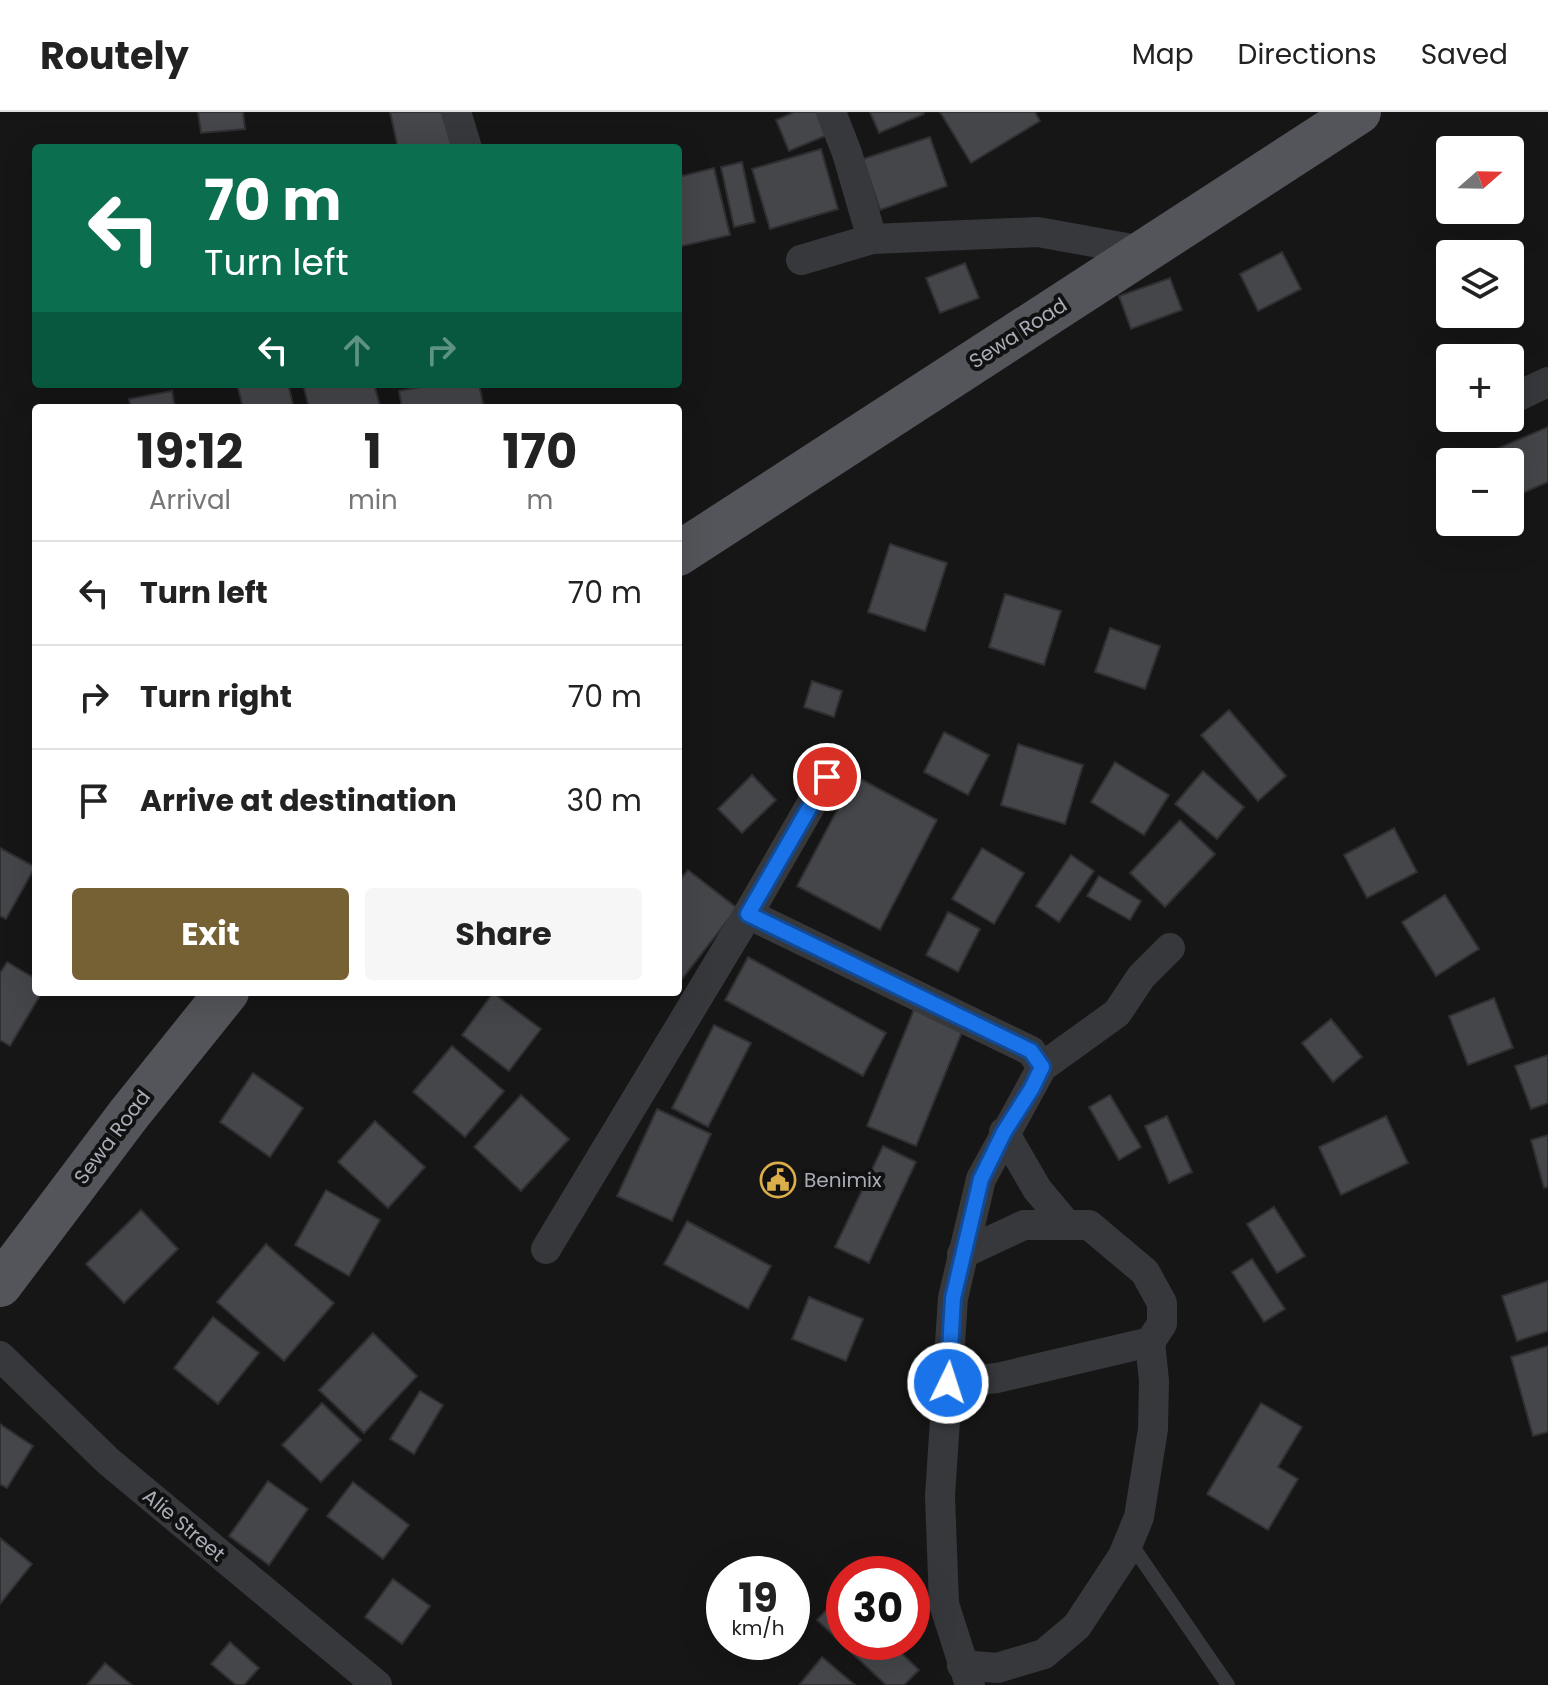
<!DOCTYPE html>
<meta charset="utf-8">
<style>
:root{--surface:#fff;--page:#f6f6f6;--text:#222;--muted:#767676;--line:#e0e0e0;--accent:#766134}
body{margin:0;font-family:Poppins,sans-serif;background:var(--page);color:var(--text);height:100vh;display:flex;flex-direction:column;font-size:30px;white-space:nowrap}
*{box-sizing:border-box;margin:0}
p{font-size:26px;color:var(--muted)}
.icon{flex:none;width:44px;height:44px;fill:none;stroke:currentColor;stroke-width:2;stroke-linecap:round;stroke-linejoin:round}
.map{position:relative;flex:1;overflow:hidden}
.panel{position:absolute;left:32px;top:292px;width:650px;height:592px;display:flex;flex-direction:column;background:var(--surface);border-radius:8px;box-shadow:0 8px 32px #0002}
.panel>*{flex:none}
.hud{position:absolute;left:32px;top:32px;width:650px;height:244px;border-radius:8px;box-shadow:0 8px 32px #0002;background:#0b6e4f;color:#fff;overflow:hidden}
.needle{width:52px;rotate:70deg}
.controls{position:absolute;left:1436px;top:24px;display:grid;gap:16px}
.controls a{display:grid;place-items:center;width:88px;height:88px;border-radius:8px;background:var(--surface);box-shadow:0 8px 32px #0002;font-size:40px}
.speed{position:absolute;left:706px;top:1444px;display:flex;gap:16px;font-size:40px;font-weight:700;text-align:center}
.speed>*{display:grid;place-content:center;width:104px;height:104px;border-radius:50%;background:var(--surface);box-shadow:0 8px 32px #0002;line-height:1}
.speed small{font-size:20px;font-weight:400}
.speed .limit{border:12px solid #d22;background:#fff;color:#111}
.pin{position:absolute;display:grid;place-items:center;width:68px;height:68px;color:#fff;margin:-34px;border:4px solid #fff;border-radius:50%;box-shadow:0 2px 8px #0007}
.me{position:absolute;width:88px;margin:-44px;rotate:4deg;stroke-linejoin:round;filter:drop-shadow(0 0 6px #0008)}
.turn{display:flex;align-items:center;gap:28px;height:168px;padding:0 40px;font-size:36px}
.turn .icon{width:104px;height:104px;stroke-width:2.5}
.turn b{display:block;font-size:56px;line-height:68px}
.lanes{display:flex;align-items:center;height:76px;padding:0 40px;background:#0003;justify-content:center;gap:40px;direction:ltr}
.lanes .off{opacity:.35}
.eta{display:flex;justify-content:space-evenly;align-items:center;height:136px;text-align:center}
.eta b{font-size:48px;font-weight:700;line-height:56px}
.primary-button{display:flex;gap:16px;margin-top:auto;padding:16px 40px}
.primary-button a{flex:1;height:92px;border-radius:8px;background:var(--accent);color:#fff;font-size:32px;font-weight:700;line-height:92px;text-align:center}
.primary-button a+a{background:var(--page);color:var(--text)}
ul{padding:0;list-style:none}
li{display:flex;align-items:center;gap:24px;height:104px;padding:0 40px;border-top:2px solid var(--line)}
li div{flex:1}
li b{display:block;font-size:30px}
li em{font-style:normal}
header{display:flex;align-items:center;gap:48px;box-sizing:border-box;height:112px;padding:0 40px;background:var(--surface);border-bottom:2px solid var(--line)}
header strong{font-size:38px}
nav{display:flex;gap:44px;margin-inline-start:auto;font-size:28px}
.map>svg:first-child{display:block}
.building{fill:#45464a;stroke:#303033;stroke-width:2}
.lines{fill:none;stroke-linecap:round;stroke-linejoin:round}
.service{stroke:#37383c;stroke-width:14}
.minor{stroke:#37383c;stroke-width:30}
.primary{stroke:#54555a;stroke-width:44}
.route-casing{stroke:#114b97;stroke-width:20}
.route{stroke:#1a73e8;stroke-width:14}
.labels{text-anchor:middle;stroke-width:8;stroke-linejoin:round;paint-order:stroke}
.street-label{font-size:20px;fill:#a9adb6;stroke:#111112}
.poi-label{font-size:20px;fill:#a9adb6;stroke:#111112;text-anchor:start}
</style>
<header>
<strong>Routely</strong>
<nav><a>Map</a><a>Directions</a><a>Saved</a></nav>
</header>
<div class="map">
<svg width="1548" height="1573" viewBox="0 0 1548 1573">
<rect width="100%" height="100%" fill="#161617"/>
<g class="building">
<polygon points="198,0 243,0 245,17 201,21"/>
<polygon points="390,0 449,0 458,36 398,36"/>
<polygon points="794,0 823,0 832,21 789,39 776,8"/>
<polygon points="870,0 923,0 924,2 879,21"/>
<polygon points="940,0 1035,0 1040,9 971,51"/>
<polygon points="930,25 947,74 880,98 863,47"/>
<polygon points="821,37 838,97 770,117 752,57"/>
<polygon points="742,50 755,110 734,115 721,55"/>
<polygon points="714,56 730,123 678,135 678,65"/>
<polygon points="1282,140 1301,177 1258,199 1240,162"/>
<polygon points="965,151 979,186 940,201 926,166"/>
<polygon points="1170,166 1182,198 1131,217 1119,184"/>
<polygon points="237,272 288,272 294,296 243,296"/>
<polygon points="303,272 374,272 380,294 309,296"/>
<polygon points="437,272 479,272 484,296 402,296 399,279"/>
<polygon points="172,279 175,296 131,296 129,287"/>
<polygon points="1548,315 1548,370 1511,386 1510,350 1496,350 1492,339"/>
<polygon points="890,432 947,451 925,519 868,500"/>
<polygon points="1005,482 1061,499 1044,553 989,535"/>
<polygon points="1110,516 1160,534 1145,577 1095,560"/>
<polygon points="812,569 842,579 834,605 804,595"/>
<polygon points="1229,598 1286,664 1258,689 1201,623"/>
<polygon points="944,620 989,643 968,683 924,660"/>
<polygon points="1018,632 1083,653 1065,712 1001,693"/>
<polygon points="1115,650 1169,683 1144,723 1091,690"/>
<polygon points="1203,659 1244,695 1217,727 1175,692"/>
<polygon points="752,663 776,688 742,721 718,697"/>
<polygon points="855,664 937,708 880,818 797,774"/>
<polygon points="1180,708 1215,742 1165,795 1130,761"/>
<polygon points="1394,716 1417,760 1367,786 1344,743"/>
<polygon points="0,736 35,755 6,807 0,804"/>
<polygon points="982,736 1024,761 994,812 952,787"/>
<polygon points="1071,743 1094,759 1059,810 1036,794"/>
<polygon points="688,758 737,796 682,867 678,865 678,770"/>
<polygon points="1099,764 1141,789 1130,808 1087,784"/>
<polygon points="1445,783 1479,837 1436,864 1402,810"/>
<polygon points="948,800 980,817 958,860 926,843"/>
<polygon points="748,845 886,921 863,964 725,888"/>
<polygon points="7,850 36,867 36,880 42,880 10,934 0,928 0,861"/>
<polygon points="493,881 541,917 509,959 462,923"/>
<polygon points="1494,886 1513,936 1468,953 1449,904"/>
<polygon points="917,890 966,910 916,1034 867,1014"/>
<polygon points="1331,907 1362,945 1333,970 1302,931"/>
<polygon points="714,913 751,931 708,1015 672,996"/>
<polygon points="452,934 504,979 465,1025 413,980"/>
<polygon points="1548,943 1548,991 1531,997 1515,954"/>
<polygon points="253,961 303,996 270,1045 220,1010"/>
<polygon points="521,983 569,1027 521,1079 474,1035"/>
<polygon points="1110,983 1141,1035 1119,1048 1089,995"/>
<polygon points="657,997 711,1022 672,1109 617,1084"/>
<polygon points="1167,1004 1192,1060 1169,1071 1145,1014"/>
<polygon points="1386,1004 1408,1051 1341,1083 1319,1035"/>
<polygon points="375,1009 425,1055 388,1096 338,1050"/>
<polygon points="1548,1023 1548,1075 1544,1076 1531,1028"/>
<polygon points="883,1034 916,1050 869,1151 835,1135"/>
<polygon points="326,1078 380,1108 349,1164 295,1133"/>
<polygon points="1274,1095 1305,1144 1277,1161 1247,1112"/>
<polygon points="141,1098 178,1137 124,1191 86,1152"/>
<polygon points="687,1109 771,1154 748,1197 664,1152"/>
<polygon points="266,1132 334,1191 284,1249 217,1190"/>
<polygon points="1252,1147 1285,1197 1264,1210 1232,1160"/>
<polygon points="1548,1169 1548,1219 1517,1229 1502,1184"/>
<polygon points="809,1185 863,1207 846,1249 792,1227"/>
<polygon points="213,1205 259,1241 218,1292 174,1256"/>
<polygon points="373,1221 417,1264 364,1321 319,1278"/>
<polygon points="1548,1234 1548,1320 1533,1324 1511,1245"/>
<polygon points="420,1279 443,1293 414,1342 390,1327"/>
<polygon points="322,1291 361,1328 321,1370 282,1333"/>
<polygon points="1261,1291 1302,1315 1278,1355 1298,1367 1268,1418 1207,1382"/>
<polygon points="0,1312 33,1334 7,1376 0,1372"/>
<polygon points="268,1369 308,1397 269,1453 229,1424"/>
<polygon points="353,1370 409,1413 383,1447 327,1404"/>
<polygon points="0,1426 32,1452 0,1492"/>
<polygon points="393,1467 430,1494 402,1532 365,1505"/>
<polygon points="840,1483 844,1486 844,1530 890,1530 919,1558 904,1573 886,1573 817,1508"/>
<polygon points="230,1530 259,1556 244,1573 236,1573 211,1552"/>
<polygon points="822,1545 855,1573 799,1573"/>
<polygon points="105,1551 132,1573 87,1573"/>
</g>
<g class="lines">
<polyline class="service" points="1129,1429 1228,1573"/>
<g class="minor">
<polyline points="456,0 467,36"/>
<polyline points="831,0 847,41 872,127"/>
<polyline points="801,148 872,127 1038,120 1143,139"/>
<polyline points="1510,288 1548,270"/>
<polyline points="748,802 1031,939 1042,955 981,1067 953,1186 940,1384 944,1492 970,1573"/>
<polyline points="1042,955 1117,901 1141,865 1170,836"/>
<polyline points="1004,1020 1037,1077 1067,1113"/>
<polyline points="546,1137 748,802 827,665"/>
<polyline points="0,1244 108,1349 377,1573"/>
<polyline points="948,1271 997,1266 1150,1230 1162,1212 1162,1191 1145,1160 1089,1113 1024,1113 962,1142"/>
<polyline points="962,1553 997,1556 1044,1542 1077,1514 1123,1444 1139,1405 1153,1317 1154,1269 1150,1230"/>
</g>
<g class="primary">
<polyline points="678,442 1359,0"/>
<polyline points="0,1173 129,1002 227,880"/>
</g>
</g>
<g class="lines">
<g class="route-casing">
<polyline id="route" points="827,665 748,802 1031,939 1042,955 1032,976 1004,1020 981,1067 953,1186 948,1271"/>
</g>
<use href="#route" class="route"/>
</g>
<defs>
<g id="civic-ring" transform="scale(1.8)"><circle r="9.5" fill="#111112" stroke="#dcae49" stroke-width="1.5"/><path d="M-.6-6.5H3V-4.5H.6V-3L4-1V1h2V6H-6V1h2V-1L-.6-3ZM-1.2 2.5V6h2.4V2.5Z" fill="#dcae49"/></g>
</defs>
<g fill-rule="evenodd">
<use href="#civic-ring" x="778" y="1068"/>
</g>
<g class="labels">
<g class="street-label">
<text transform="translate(1018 221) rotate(-33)" y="7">Sewa Road</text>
<text transform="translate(112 1025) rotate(-53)" y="7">Sewa Road</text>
<text transform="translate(184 1413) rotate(40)" y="7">Alie Street</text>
</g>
<g class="poi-label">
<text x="804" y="1075">Benimix</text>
</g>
</g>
</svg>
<div class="controls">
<a><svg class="needle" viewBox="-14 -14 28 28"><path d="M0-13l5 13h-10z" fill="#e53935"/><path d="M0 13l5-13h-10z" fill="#767676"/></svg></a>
<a><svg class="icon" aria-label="layers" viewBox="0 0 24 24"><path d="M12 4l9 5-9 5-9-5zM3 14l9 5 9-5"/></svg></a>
<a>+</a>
<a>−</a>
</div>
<div class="speed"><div>19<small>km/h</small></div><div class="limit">30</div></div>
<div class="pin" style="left:827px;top:665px;background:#d93025"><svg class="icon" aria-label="arrive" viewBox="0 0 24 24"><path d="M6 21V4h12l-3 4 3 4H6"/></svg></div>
<svg class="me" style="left:948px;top:1271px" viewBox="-20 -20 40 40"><circle r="17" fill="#1a73e8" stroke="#fff" stroke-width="3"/><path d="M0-11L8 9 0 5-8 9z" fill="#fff"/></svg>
<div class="hud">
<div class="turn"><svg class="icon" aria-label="left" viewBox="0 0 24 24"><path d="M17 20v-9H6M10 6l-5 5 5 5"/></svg><div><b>70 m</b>Turn left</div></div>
<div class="lanes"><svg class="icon" aria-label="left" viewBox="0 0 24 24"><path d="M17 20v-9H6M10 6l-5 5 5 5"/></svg><svg class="icon off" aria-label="ahead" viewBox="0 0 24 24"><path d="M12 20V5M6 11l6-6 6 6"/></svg><svg class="icon off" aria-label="right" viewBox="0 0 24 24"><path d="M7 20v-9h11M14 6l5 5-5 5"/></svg></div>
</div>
<section class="panel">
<div class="eta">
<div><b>19:12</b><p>Arrival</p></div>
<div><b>1</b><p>min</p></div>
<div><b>170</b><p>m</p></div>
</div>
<ul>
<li><svg class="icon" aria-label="left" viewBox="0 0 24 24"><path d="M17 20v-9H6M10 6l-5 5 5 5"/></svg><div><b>Turn left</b></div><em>70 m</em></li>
<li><svg class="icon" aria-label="right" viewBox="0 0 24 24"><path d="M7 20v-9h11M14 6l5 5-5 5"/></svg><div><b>Turn right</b></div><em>70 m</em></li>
<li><svg class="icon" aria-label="arrive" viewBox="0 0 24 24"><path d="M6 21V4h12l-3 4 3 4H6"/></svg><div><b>Arrive at destination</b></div><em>30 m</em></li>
</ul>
<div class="primary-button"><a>Exit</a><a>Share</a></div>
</section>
</div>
